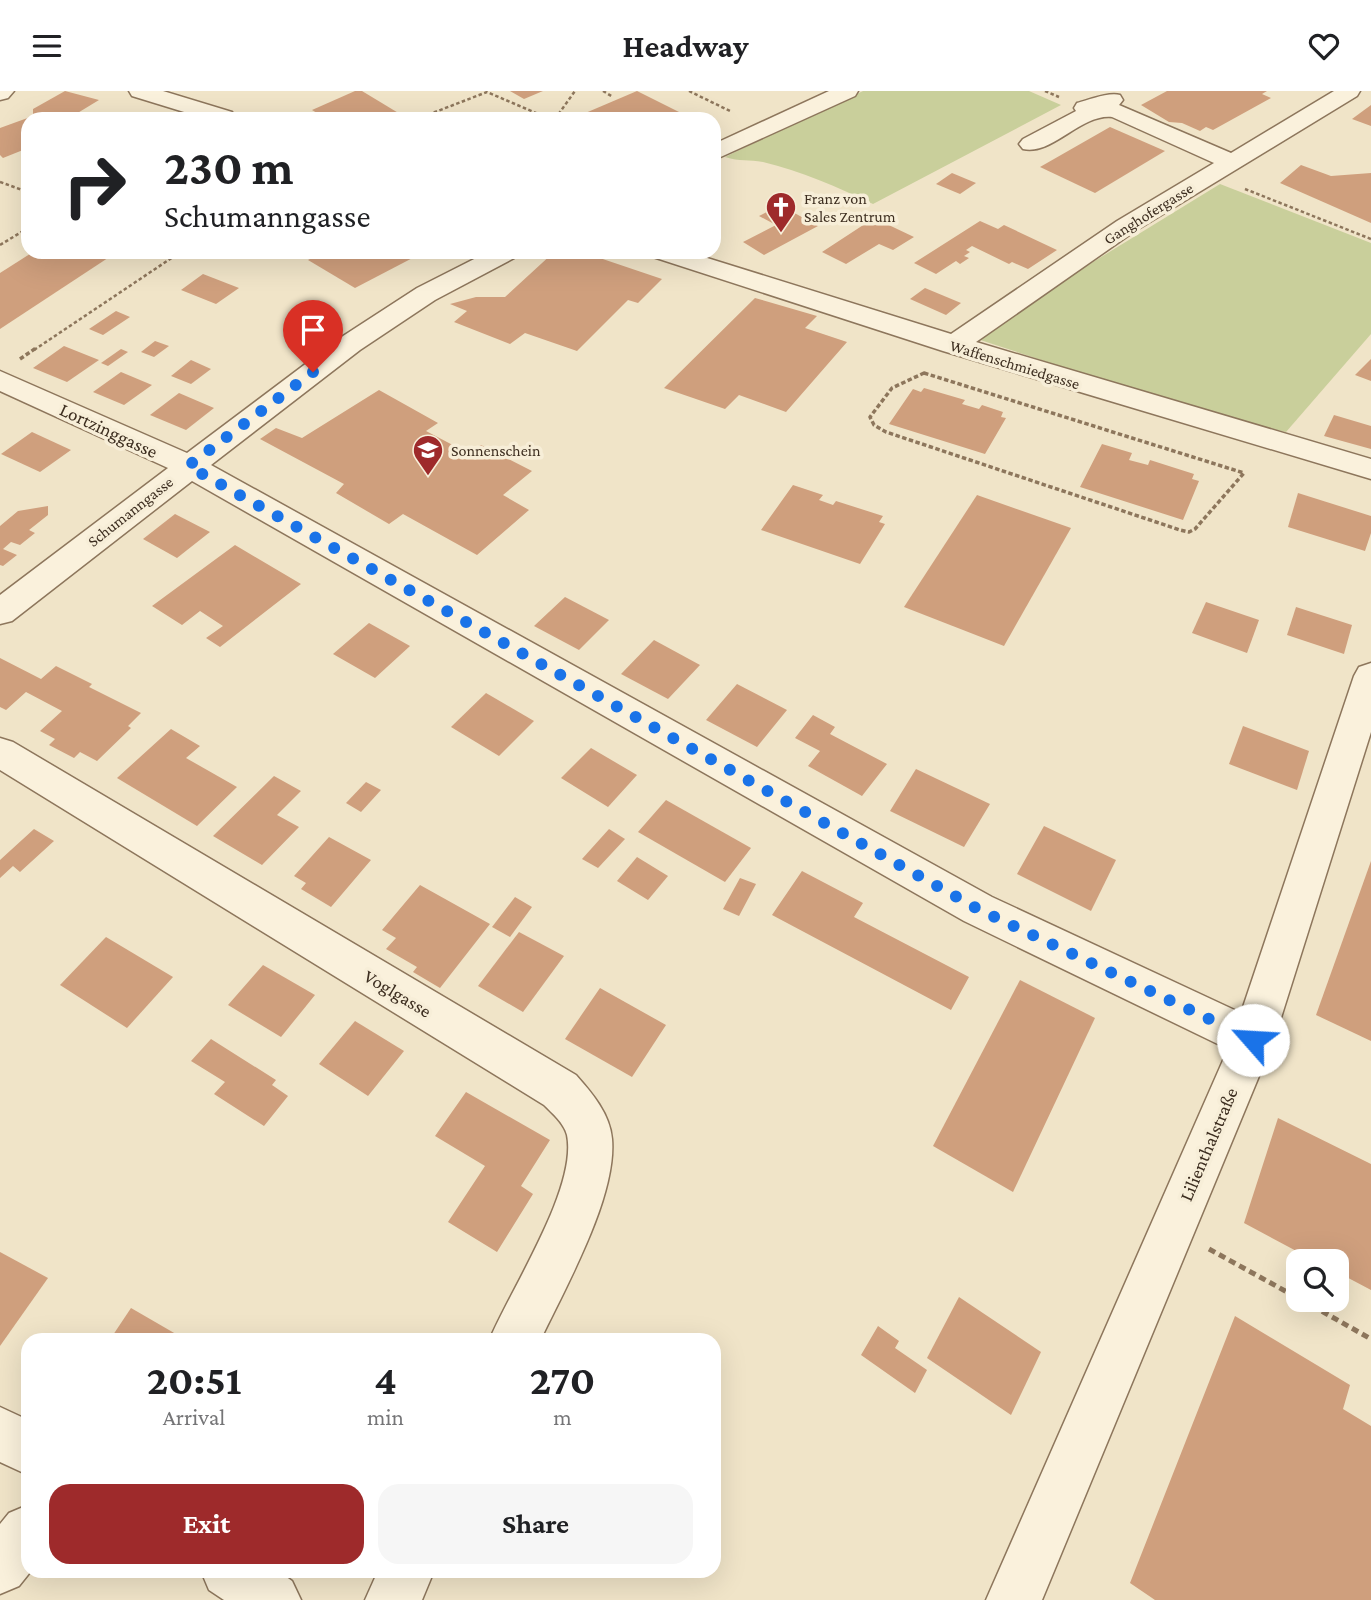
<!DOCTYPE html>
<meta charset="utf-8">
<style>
:root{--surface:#fff;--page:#f6f6f6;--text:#202124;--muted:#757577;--accent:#9e2a2b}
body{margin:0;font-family:"Crimson Pro",serif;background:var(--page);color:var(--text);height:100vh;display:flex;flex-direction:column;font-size:26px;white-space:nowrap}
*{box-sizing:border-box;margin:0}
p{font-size:23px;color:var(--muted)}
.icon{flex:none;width:38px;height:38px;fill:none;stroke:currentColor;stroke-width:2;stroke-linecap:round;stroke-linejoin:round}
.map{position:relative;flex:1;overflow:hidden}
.panel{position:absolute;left:21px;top:1242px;width:700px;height:245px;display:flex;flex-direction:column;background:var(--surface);border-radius:21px;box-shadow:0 7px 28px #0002}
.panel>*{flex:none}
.top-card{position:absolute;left:21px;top:21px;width:700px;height:147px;border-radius:21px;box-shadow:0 7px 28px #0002;background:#fff;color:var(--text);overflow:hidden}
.tools{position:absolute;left:1286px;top:1158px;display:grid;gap:14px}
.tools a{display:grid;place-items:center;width:63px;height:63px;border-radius:14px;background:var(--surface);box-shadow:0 7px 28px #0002;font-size:35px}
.pin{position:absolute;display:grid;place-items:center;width:60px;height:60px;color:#fff;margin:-72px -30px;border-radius:50% 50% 50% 0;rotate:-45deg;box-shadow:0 0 7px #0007}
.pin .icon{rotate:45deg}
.me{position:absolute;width:77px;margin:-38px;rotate:296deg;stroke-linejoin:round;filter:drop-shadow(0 0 5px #0008)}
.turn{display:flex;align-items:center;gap:24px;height:147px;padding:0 28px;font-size:32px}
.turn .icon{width:91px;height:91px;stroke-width:2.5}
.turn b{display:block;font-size:49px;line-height:60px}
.eta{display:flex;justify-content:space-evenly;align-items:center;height:119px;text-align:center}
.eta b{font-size:42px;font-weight:700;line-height:49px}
.action{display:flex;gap:14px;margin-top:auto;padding:14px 28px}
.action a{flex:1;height:80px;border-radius:21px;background:var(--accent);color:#fff;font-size:28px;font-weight:700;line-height:80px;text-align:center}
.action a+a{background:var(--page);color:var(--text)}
header{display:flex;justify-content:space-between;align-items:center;height:91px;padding:0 28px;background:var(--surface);font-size:32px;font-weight:700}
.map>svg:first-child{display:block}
.green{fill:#c9cf9b}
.building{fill:#cf9f7d}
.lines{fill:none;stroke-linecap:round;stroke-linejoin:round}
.minor-casing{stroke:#8d765c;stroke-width:3}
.path-far2{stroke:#8d765c;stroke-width:2.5;stroke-dasharray:3.5 2.5;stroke-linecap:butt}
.path-far1{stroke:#8d765c;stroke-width:3.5;stroke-dasharray:4.5 2.5;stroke-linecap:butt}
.path{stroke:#8d765c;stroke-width:5;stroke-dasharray:7 4.5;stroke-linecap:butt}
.minor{fill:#faf1dc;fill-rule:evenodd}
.route{stroke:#1a73e8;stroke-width:12;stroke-dasharray:0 21.6}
.labels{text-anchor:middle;stroke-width:7;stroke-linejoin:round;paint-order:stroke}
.far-poi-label{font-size:16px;fill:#3d2e20;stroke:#f7eed8;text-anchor:start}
.far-street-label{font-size:16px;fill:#3d2e20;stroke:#f7eed8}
.street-label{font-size:19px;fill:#3d2e20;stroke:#f7eed8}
</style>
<header><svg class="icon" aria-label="menu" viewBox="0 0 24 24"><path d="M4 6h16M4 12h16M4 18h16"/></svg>Headway<svg class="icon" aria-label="heart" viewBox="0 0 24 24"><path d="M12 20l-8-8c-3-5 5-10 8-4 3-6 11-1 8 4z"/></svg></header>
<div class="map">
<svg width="1371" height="1509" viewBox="0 0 1371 1509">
<rect width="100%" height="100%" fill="#f0e4c8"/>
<g class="green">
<path d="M863,0H1029L1061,14L873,113C837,96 801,80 763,71C749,68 740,71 725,66Z"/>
<polygon points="1220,93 1371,152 1371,243 1286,341 1210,324 971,246"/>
</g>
<g class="building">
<polygon points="65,0 99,9 71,26 73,28 28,28 28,57 3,67 0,64 0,37 33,25 33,18"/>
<polygon points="355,0 362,0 405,26 327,28 312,19"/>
<polygon points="510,0 543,0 524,8"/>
<polygon points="637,0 679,21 664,28 591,28 583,23"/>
<polygon points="1167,0 1267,0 1262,3 1271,7 1213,39 1206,36 1200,40 1182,32 1169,31 1141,14"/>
<polygon points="1371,14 1371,35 1352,28"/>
<polygon points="460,21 473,28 443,28"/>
<polygon points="1110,36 1165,60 1095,102 1040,76"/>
<polygon points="1301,74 1331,85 1371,82 1371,132 1280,92"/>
<polygon points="952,82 976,92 960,103 936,93"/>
<polygon points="780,114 818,135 764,164 743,151 776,134 759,125"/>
<polygon points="874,127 914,146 893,159 879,153 846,173 822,161"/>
<polygon points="980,130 998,138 1004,134 1057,159 1028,178 1012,171 1009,173 972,155 966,159 970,161 964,165 969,167 960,173 956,170 936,183 914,172"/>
<polygon points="33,161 117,161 0,238 0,182"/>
<polygon points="323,161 424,161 355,197 308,169"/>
<polygon points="554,161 582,161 662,188 638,212 628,209 577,260 525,242 510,253 454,231 467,220 450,213 476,206 505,206"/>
<polygon points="203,183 239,197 216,213 181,199"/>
<polygon points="925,197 961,212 946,224 910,208"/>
<polygon points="755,207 817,225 805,237 847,251 786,321 739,304 725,318 664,297"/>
<polygon points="116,220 130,226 103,244 89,238"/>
<polygon points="315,221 332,228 318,238 301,230"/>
<polygon points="155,250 169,255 154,266 141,261"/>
<polygon points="64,255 99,269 67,291 33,277"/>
<polygon points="121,258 128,261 108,275 101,272"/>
<polygon points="1371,268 1371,290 1355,284"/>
<polygon points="191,269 211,278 191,293 171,285"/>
<polygon points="121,281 152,294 124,314 93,301"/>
<polygon points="924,297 965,309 962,313 979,318 982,314 1003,321 1001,326 1006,327 985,363 889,333 913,298 921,301"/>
<polygon points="379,299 438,332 426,340 468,362 481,354 532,380 503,404 529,419 477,464 403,423 389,433 336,402 344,393 260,348 276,337 302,347"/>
<polygon points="179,302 214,317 186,339 150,324"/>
<polygon points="1334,324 1371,335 1371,358 1324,345"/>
<polygon points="32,341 71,359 40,381 1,363"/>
<polygon points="1102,353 1132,362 1129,369 1148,374 1150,369 1194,383 1192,388 1199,390 1183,429 1080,396"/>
<polygon points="793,394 823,404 819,409 833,414 836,410 883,425 879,431 885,433 860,473 761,439"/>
<polygon points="1298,402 1371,425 1371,442 1365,460 1288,436"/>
<polygon points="977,404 1071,437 1004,555 904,516"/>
<polygon points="48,415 48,424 29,439 35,442 20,454 11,451 3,458 17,464 3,475 0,474 0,435 18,420"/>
<polygon points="175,423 210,441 177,467 143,448"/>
<polygon points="235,454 301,493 220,556 206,547 223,535 200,520 182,534 152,515"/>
<polygon points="565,506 609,529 579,559 534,535"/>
<polygon points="1206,511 1259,529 1247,562 1192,542"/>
<polygon points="1296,516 1352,534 1344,563 1287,544"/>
<polygon points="369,532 410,555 375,587 333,563"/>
<polygon points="654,549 700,574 668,608 621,583"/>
<polygon points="0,567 41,588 56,575 92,593 89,596 141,622 128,635 131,637 97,670 80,661 74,667 49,654 55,648 40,640 62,620 26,601 6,619 0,616"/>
<polygon points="737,593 787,619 757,656 706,629"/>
<polygon points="486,602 534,630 499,665 451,636"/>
<polygon points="813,624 835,636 830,643 887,673 862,705 808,675 820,660 795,647"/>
<polygon points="1243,635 1309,660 1297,699 1229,673"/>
<polygon points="171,638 200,655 186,667 237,696 197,735 117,687"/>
<polygon points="591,657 637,684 608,716 561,687"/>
<polygon points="916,678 990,713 964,756 890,720"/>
<polygon points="274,685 301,700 277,724 299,736 262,774 213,745"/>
<polygon points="366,691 381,699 361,721 346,712"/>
<polygon points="666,709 751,757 725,791 638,741"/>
<polygon points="1044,735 1116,769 1091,820 1017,783"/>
<polygon points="34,738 54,750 20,781 13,775 0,787 0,769"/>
<polygon points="609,738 625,748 598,777 582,768"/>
<polygon points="329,746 371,769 331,816 301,798 306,792 294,785"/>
<polygon points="637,766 668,785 648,809 617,790"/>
<polygon points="1371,770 1371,950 1316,924"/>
<polygon points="802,780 863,812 854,826 969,886 951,919 772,824"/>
<polygon points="740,787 756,793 739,825 723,818"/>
<polygon points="420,794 490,833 440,897 413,881 417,876 386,858 396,847 382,839"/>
<polygon points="515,806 532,816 510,846 492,836"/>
<polygon points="519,841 564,865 523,921 478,895"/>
<polygon points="106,846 173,886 127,937 60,894"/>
<polygon points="263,874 315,904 281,946 228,914"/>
<polygon points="1020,889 1095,927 1013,1101 933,1055"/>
<polygon points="600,897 666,934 632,986 565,948"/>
<polygon points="355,930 404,960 368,1005 319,973"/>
<polygon points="211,948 276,989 272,994 288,1005 264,1035 214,1003 225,991 191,970"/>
<polygon points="466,1001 550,1049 521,1095 533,1103 497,1161 448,1131 485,1075 435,1045"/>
<polygon points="1278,1027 1371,1073 1371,1199 1337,1181 1337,1171 1317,1171 1244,1132"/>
<polygon points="0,1161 48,1187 0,1255"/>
<polygon points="959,1206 1041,1261 1011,1324 927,1267"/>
<polygon points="131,1217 188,1250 109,1250"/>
<polygon points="1235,1225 1350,1294 1343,1318 1371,1335 1371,1509 1155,1509 1130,1492"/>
<polygon points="878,1235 899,1250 895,1257 927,1279 915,1302 861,1264"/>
</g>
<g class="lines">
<g class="minor-casing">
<g id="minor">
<polygon points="0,0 14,0 8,7 0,9"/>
<polygon points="129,0 163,0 232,21 235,26 207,28 132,5"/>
<polygon points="829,0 858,0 855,5 714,69 714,53"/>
<path d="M1334,0H1360L1357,5L1135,140L976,251L1371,368V388L943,260L653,166L649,161H688L951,243L1117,130L1214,72L1112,26C1080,23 1052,65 1023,58L1019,53L1023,48L1076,20L1074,17L1077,12C1089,9 1108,1 1120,4L1123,9L1119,14L1231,62Z"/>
<polygon points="488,161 520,161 516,166 435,209 360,259 211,374 992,806 1241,922 1354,585 1359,576 1371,572 1371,641 1274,949 1042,1509 986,1509 1228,958 964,830 192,390 12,530 0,533 0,504 168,377 0,300 0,280 187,362 340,247 417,197"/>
<path d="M0,647L13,651L576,984C592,1002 610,1023 612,1048C617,1106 565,1197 540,1250H489C510,1199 578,1097 567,1044C564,1032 552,1022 544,1014L0,679Z"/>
<polygon points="0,1316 28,1329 28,1384 0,1371"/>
<polygon points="28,1414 28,1480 31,1480 19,1495 0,1503 0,1433 9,1422"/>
<polygon points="201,1480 278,1480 292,1490 301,1509 224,1509 209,1499"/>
<polygon points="378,1480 434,1480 422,1509 365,1509"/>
</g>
</g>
<g class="path-far2">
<polyline points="603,0 613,6"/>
<polyline points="689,0 732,21"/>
<polyline points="1045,0 1059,6"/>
<polyline points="417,28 487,1 550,28"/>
<polyline points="555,28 575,0"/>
<polyline points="0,91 28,101"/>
<polyline points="1245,98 1371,148"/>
<polyline points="0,154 28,137"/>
<polyline points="34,259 176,164 169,161"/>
</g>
<g class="path-far1">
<polyline points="20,268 36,257"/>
<polygon points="924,282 1244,382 1195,438 1189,441 1180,439 886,341 874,334 870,326 892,297"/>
</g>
<g class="path">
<polyline points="1209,1158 1298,1207"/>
<polyline points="1302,1209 1371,1248"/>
</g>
<use href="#minor" class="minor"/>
</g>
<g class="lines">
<polyline class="route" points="313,281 188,375 978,818 1253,949"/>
</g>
<defs>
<g id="church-pin" transform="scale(1.575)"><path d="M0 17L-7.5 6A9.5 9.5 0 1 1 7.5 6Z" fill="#9e2a2b" stroke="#f7eed8"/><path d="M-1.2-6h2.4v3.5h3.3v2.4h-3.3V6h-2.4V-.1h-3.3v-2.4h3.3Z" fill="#fff"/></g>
<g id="school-pin" transform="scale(1.575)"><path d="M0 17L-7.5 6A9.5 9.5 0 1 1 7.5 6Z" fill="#9e2a2b" stroke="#f7eed8"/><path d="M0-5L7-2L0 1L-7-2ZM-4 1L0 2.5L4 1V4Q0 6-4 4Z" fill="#fff"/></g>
</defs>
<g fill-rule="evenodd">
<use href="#church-pin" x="781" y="116"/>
<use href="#school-pin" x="428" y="359"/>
</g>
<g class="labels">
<g class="far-poi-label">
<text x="804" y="113">Franz von<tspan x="804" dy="18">Sales Zentrum</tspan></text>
<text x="451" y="365">Sonnenschein</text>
</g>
<g class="far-street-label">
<text transform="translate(1148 122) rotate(-32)" y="6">Ganghofergasse</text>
<text transform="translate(1015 273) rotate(17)" y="6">Waffenschmiedgasse</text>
<text transform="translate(130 420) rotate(-38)" y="6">Schumanngasse</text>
</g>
<g class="street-label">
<text transform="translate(109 339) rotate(25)" y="7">Lortzinggasse</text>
<text transform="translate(398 902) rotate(31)" y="7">Voglgasse</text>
<text transform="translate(1208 1053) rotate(-67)" y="7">Lilienthalstraße</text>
</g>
</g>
</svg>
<div class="tools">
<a><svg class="icon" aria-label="search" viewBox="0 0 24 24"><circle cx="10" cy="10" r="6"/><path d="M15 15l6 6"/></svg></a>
</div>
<div class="pin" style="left:313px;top:281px;background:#d93025"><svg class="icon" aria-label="arrive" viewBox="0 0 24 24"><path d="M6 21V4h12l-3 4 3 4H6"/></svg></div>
<svg class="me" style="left:1253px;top:949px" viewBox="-20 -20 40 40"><circle r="19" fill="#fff"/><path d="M0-13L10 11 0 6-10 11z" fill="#1a73e8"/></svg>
<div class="top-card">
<div class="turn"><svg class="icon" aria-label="right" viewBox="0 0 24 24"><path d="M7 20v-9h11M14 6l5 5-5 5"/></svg><div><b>230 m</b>Schumanngasse</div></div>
</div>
<section class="panel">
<div class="eta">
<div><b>20:51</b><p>Arrival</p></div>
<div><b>4</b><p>min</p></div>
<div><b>270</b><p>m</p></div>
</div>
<div class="action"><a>Exit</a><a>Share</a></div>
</section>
</div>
